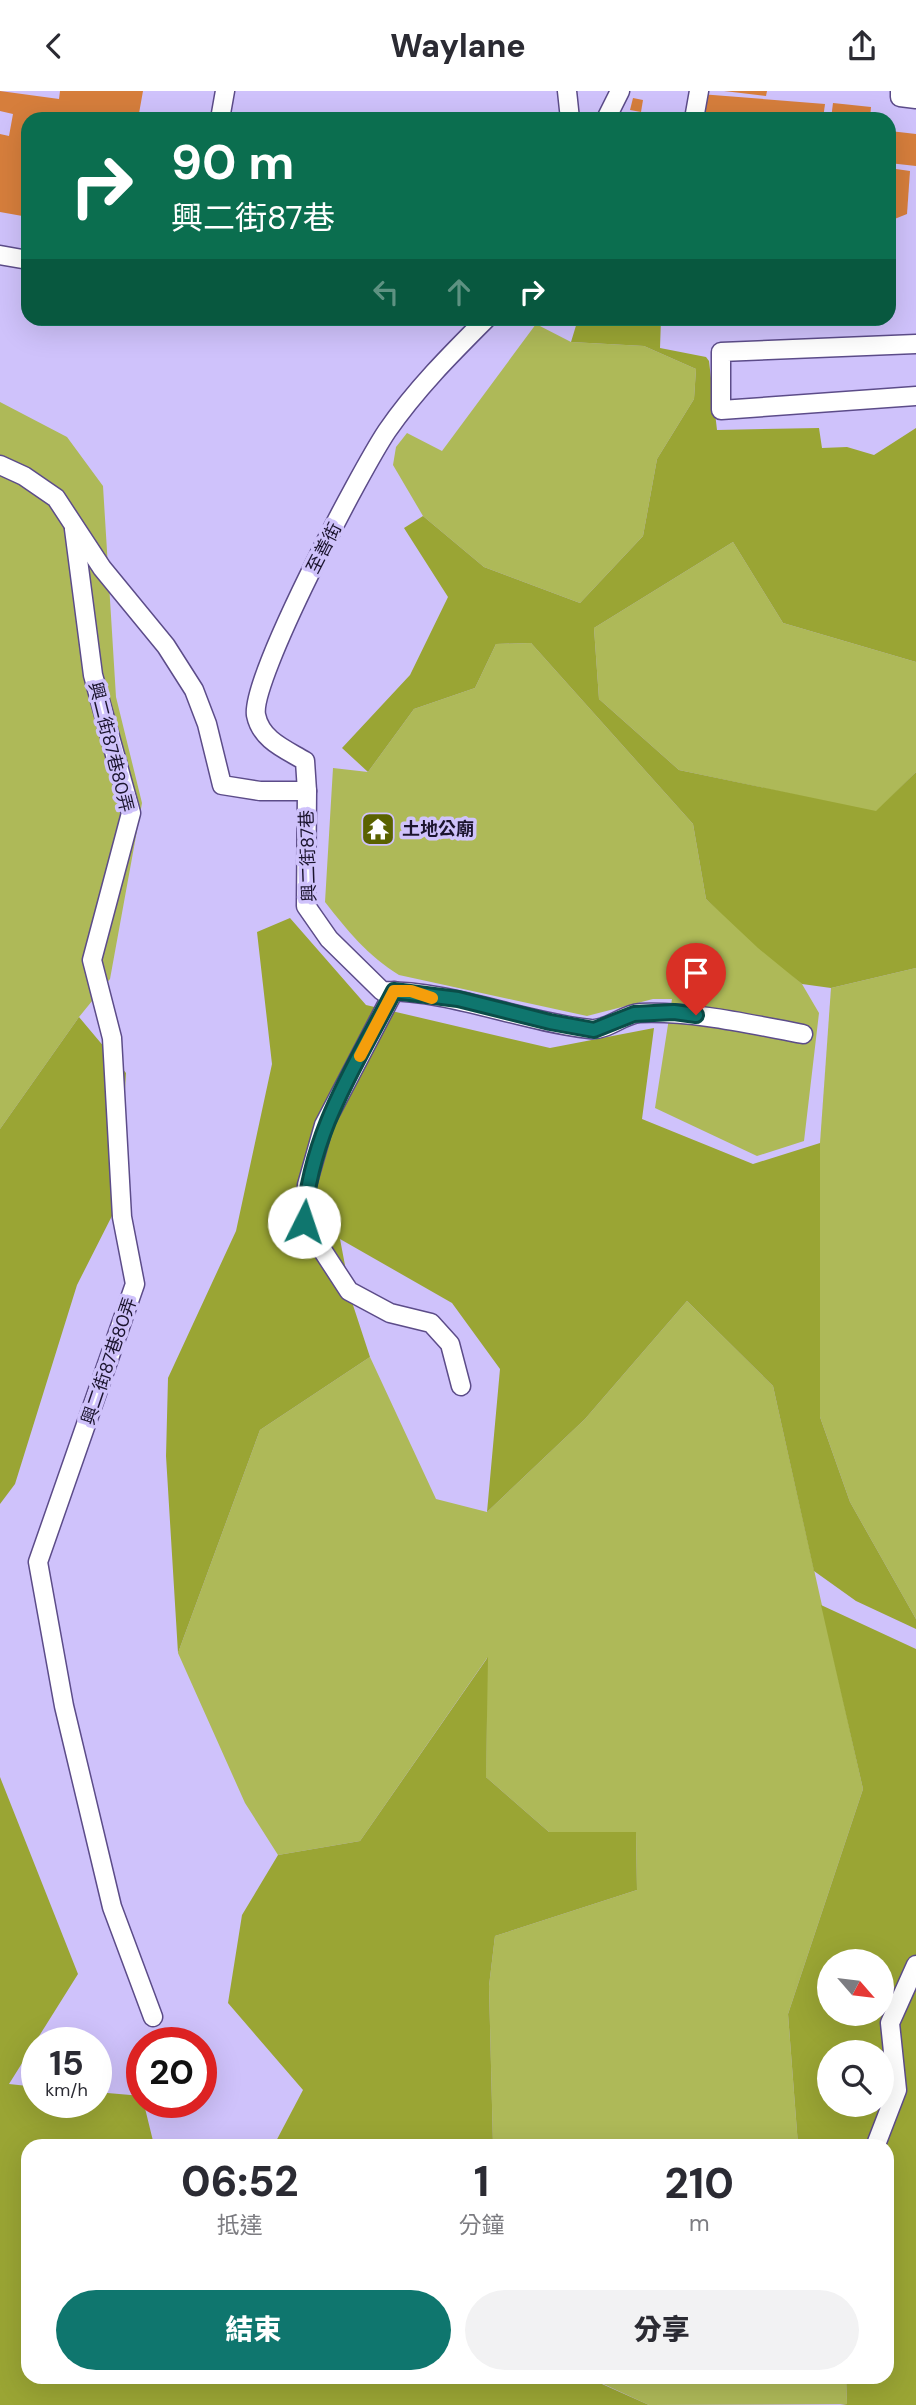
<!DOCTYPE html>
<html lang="zh-TW">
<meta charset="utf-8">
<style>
:root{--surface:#fff;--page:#f2f2f3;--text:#2b2b33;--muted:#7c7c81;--accent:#0f766e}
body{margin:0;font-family:"DM Sans","Noto Sans TC",sans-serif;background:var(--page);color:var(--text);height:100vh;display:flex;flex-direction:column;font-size:26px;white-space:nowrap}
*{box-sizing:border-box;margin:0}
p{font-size:23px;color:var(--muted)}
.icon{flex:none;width:38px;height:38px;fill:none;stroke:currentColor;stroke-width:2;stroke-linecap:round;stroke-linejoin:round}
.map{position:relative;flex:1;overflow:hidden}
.details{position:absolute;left:21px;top:2048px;width:873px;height:245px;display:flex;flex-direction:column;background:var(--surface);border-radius:21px;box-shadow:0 7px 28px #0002}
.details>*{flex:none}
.guide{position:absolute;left:21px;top:21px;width:875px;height:214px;border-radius:21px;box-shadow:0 7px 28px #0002;background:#0b6e4f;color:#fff;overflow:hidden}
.needle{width:46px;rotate:118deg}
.tools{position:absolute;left:817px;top:1858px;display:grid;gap:14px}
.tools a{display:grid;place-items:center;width:77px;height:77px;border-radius:50%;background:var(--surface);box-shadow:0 7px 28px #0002;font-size:35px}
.speed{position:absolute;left:21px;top:1936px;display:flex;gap:14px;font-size:35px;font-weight:700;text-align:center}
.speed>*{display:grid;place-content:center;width:91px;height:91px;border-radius:50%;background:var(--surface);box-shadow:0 7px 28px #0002;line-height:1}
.speed small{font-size:18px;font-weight:400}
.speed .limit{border:10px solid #d22;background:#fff;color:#111}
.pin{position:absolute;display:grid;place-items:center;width:60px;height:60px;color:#fff;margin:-72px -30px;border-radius:50% 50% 50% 0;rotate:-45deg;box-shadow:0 0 7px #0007}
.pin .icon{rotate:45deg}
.me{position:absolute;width:77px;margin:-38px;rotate:4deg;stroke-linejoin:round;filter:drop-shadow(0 0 5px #0008)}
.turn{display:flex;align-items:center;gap:24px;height:147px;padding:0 35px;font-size:32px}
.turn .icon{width:91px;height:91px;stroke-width:2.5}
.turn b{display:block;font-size:49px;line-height:60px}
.lanes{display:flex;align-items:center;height:66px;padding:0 35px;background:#0003;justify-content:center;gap:35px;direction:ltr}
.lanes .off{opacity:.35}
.eta{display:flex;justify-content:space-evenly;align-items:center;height:119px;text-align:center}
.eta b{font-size:42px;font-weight:800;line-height:49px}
.primary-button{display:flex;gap:14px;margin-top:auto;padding:14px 35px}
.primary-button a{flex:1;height:80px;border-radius:42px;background:var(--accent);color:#fff;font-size:28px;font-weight:800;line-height:80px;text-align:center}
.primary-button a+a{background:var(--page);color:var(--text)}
header{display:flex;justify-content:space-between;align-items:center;height:91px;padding:0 35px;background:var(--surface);font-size:32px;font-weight:800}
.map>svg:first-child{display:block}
.green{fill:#aeb958}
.forest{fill:#9aa534;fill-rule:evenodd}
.building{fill:#d67e3c}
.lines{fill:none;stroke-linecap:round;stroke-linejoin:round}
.minor-casing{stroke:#5c4c89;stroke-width:21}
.minor{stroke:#fff;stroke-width:18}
.route-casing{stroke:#0a4d48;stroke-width:18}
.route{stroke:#0f766e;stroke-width:12}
.slow{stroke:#f59e0b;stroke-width:12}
.labels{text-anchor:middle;stroke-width:7;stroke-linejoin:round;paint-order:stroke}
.street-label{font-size:18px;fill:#1b142e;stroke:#cfc2fb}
.poi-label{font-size:18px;font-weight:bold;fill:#1b142e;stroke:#cfc2fb;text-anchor:start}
</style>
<header><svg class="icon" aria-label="back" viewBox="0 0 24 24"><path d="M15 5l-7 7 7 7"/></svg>Waylane<svg class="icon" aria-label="share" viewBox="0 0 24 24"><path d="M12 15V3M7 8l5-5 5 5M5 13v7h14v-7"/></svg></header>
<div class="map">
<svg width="916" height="2314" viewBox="0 0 916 2314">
<rect width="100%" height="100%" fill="#cfc2fb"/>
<g class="green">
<polygon points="536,233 571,251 644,255 696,278 694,308 657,368 643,445 580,512 484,476 423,425 393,374 396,356 407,342 442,360"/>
<polygon points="0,311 67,346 103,395 116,606 142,712 110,888 79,926 0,1038"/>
<polygon points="733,451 783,532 916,571 916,681 876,721 679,679 599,608 594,537"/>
<path d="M531,552L693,733L706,808L802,893L819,922L804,1050L757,1065L655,1017L672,908H653L587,925L399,884C368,865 347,839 325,811L333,677L368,681L414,618L475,597L496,553Z"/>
<polygon points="916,877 916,1528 850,1411 820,1326 820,1052 831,897"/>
<polygon points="687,1210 773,1295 863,1698 788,1923 798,2054 493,2054 489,1895 495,1845 637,1799 636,1741 549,1741 486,1686 487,1567 360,1750 278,1764 245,1712 178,1562 260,1339 370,1266 436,1408 487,1421 585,1328"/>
<polygon points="600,2286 846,2286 847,2313 649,2314 601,2292"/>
</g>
<g class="forest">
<polygon points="578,228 661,228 660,257 706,266 709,270 717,339 819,337 822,357 847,356 874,364 916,337 916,571 783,532 733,451 594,537 599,608 679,679 876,720 916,681 916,877 831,897 802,893 758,857 706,808 693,733 531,552 496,553 475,597 414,618 368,681 342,657 410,584 448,506 404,437 423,425 484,476 580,512 643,445 657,368 694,308 696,278 644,255 571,251"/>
<polygon points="290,827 366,914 550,957 654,937 642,1028 753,1073 820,1052 820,1326 850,1411 916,1528 916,1538 856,1510 814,1480 773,1295 687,1210 585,1328 487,1421 500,1278 452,1212 340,1148 352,1211 370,1266 260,1339 178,1562 166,1365 168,1287 236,1140 272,973 257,841"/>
<polygon points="79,926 126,982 118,1113 77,1194 15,1393 0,1413 0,1038"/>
<path d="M821,1514L916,1558V2314H840L847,2313L846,2286H887V2054H798L788,1923L863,1698ZM830,1871H882V1923H830ZM830,1962H882V2014H830Z"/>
<polygon points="488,1566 486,1686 549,1741 636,1741 637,1799 495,1845 489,1895 493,2054 274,2054 303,1999 228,1912 242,1824 278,1764 360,1750"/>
<polygon points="0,1686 78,1883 9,1993 37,1996 37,2011 96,2011 96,2001 142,2005 154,2054 28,2054 28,2286 600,2286 602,2293 649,2314 0,2314"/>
</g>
<g class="building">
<polygon points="0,0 59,8 60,0 143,0 138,28 28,28 28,126 0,121 0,43 9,45 13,23 0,20"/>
<polygon points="724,0 767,0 766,5"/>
<polygon points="700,3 825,13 823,28 697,28"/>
<polygon points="633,7 643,9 641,21 630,19"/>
<polygon points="833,12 871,16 870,28 831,28"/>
<polygon points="890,40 916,43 916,75 889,72"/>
<polygon points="889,77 910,80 907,123 892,129 889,128"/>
<polygon points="675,228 710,228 702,234"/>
</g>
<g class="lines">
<g class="minor-casing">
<g id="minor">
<polyline points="567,0 570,28"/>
<polyline points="900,0 900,6 916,8"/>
<polyline points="220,28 225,0"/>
<polyline points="606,28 620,0"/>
<polyline points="694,28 699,0"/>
<polyline points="0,164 28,169"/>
<polyline points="916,253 721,261 721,319 916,305"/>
<path d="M0,374L24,385L56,407L102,477L166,555L194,599L207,633L222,694L260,700H307L306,815L329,848L382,900C453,900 519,930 590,938C607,940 623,923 640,922C695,920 749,933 803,943"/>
<polyline points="74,438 93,584 131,722 92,869 112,947 122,1126 135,1193 38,1471 64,1615 112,1816 153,1926"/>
<path d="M307,700L305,670C285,658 261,649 256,624C250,588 361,379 387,340C416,298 451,263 486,228"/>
<polyline points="394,900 324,1034 307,1094 304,1131 349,1200 390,1222 431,1232 450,1253 461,1295"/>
<polyline points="877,2051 897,1999 890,1932 916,1874"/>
</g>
</g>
<use href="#minor" class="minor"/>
</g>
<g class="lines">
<g class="route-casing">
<path id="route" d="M304,1131C310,1042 354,977 394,900L458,908L550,931L594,939L634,923L674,921L696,924"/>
</g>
<use href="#route" class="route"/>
<polyline class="slow" points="360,965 394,900 411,900 432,907"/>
</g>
<defs>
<g id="temple-square" transform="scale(1.75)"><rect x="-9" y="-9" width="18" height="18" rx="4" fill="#5a6200" stroke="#cfc2fb"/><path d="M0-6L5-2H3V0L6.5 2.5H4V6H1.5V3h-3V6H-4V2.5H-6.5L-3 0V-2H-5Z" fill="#fff"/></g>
</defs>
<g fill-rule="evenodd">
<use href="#temple-square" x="378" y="738"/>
</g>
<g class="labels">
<g class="street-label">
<text transform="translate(324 457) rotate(-63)" y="6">至善街</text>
<text transform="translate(111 656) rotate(76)" y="6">興二街87巷80弄</text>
<text transform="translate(308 765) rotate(-92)" y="6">興二街87巷</text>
<text transform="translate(109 1270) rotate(-71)" y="6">興二街87巷80弄</text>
</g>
<g class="poi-label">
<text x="402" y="744">土地公廟</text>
</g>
</g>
</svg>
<div class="tools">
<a><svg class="needle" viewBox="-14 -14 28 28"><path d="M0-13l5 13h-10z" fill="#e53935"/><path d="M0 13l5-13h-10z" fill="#7c7c81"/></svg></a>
<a><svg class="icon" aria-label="search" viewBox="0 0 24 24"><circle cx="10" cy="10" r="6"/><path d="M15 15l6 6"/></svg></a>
</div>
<div class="speed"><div>15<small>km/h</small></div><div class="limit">20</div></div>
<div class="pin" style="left:696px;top:924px;background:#d93025"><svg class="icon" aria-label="arrive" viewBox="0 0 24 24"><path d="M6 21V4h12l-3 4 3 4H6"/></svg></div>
<svg class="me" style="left:304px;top:1131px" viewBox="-20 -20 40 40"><circle r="19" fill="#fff"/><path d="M0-13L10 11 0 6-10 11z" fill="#0f766e"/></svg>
<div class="guide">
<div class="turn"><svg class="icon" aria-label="right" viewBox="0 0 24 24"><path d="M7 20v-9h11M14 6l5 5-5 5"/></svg><div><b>90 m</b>興二街87巷</div></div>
<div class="lanes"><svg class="icon off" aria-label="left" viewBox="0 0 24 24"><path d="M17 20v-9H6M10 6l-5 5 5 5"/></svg><svg class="icon off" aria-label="ahead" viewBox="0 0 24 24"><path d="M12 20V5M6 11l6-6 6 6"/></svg><svg class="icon" aria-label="right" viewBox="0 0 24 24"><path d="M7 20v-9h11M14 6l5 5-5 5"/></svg></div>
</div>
<section class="details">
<div class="eta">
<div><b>06:52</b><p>抵達</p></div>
<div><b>1</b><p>分鐘</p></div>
<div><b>210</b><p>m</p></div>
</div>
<div class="primary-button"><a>結束</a><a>分享</a></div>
</section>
</div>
